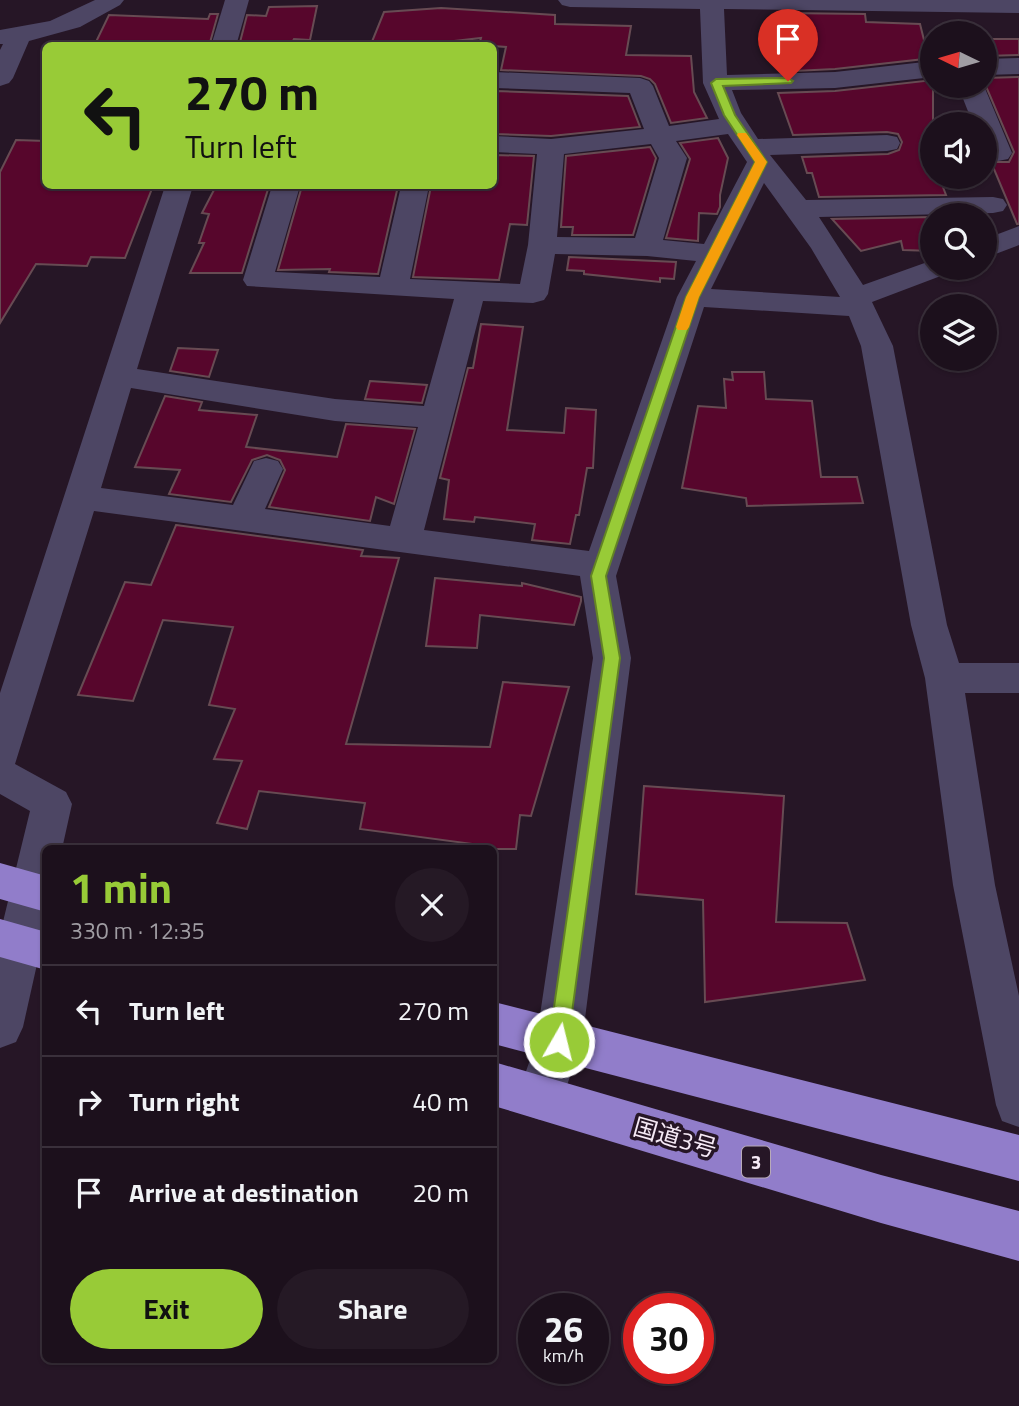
<!DOCTYPE html>
<meta charset="utf-8">
<style>
:root{--surface:#1c101c;--page:#251925;--text:#f1f3f6;--muted:#a09da3;--line:#3a303b;--accent:#98cb37}
body{margin:0;font-family:"Titillium Web","Noto Sans JP",sans-serif;background:var(--page);color:var(--text);height:100vh;display:flex;flex-direction:column;font-size:26px;white-space:nowrap}
*{box-sizing:border-box;margin:0}
p{font-size:23px;color:var(--muted)}
.icon{flex:none;width:38px;height:38px;fill:none;stroke:currentColor;stroke-width:2;stroke-linecap:round;stroke-linejoin:round}
.map{position:relative;flex:1;overflow:hidden}
.side{position:absolute;left:42px;top:845px;width:455px;height:518px;display:flex;flex-direction:column;background:var(--surface);border-radius:10px;box-shadow:0 2px 5px #0004,0 0 0 2px var(--line)}
.side>*{flex:none}
.banner{position:absolute;left:42px;top:42px;width:455px;height:147px;border-radius:10px;box-shadow:0 2px 5px #0004,0 0 0 2px var(--line);background:#98cb37;color:#111;overflow:hidden}
.needle{width:46px;rotate:275deg}
.buttons{position:absolute;left:920px;top:21px;display:grid;gap:14px}
.buttons a{display:grid;place-items:center;width:77px;height:77px;border-radius:50%;background:var(--surface);box-shadow:0 2px 5px #0004,0 0 0 2px var(--line);font-size:35px}
.speed{position:absolute;left:518px;top:1293px;display:flex;gap:14px;font-size:35px;font-weight:700;text-align:center}
.speed>*{display:grid;place-content:center;width:91px;height:91px;border-radius:50%;background:var(--surface);box-shadow:0 2px 5px #0004,0 0 0 2px var(--line);line-height:1}
.speed small{font-size:18px;font-weight:400}
.speed .limit{border:10px solid #d22;background:#fff;color:#111}
.pin{position:absolute;display:grid;place-items:center;width:60px;height:60px;color:#fff;margin:-72px -30px;border-radius:50% 50% 50% 0;rotate:-45deg;box-shadow:0 0 7px #0007}
.pin .icon{rotate:45deg}
.me{position:absolute;width:77px;margin:-38px;rotate:8deg;stroke-linejoin:round;filter:drop-shadow(0 0 5px #0008)}
.turn{display:flex;align-items:center;gap:24px;height:147px;padding:0 28px;font-size:32px}
.turn .icon{width:91px;height:91px;stroke-width:2.5}
.turn b{display:block;font-size:49px;line-height:60px}
.round{display:grid;place-items:center;flex:none;width:74px;height:74px;border-radius:37px;background:var(--page)}
.head{display:flex;align-items:center;justify-content:space-between;height:119px;padding:0 28px}
h1{font-size:42px;font-weight:700;line-height:52px;color:var(--accent)}
.button{display:flex;gap:14px;margin-top:auto;padding:14px 28px}
.button a{flex:1;height:80px;border-radius:42px;background:var(--accent);color:#111;font-size:28px;font-weight:700;line-height:80px;text-align:center}
.button a+a{background:var(--page);color:var(--text)}
ul{padding:0;list-style:none}
li{display:flex;align-items:center;gap:21px;height:91px;padding:0 28px;border-top:2px solid var(--line)}
li div{flex:1}
li b{display:block;font-size:26px}
li em{font-style:normal}
.map>svg:first-child{display:block}
.building{fill:#57062c;stroke:#674b53;stroke-width:2}
.lines{fill:none;stroke-linecap:round;stroke-linejoin:round}
.minor{fill:#4d4664;fill-rule:evenodd}
.highway{fill:#917dca;fill-rule:evenodd}
.route{fill:#98cb37;stroke:#638424;stroke-width:2}
.slow{fill:#f59e0b}
.labels{text-anchor:middle;stroke-width:7;stroke-linejoin:round;paint-order:stroke}
.shield{fill:#261626;stroke:#b8aab8;stroke-width:2}
.shield-label{font-size:19px;font-weight:bold;fill:#f6eaf6}
.near-street-label{font-size:24px;fill:#f6eaf6;stroke:#261626}
</style>
<div class="map">
<svg width="1019" height="1406" viewBox="0 0 1019 1406">
<rect width="100%" height="100%" fill="#261626"/>
<g class="building">
<polygon points="317,6 310,40 294,39 290,46 239,46 247,15 266,16 269,7"/>
<polygon points="441,8 555,15 555,24 631,26 626,55 691,56 694,92 707,118 671,123 655,84 650,79 641,76 501,70 506,47 479,45 481,38 419,45 371,44 384,12"/>
<polygon points="783,13 865,14 866,22 920,24 924,40 933,40 933,58 835,69 794,71"/>
<polygon points="210,14 218,14 209,46 94,46 109,15 208,19"/>
<polygon points="985,39 1019,39 1019,55 985,56"/>
<polygon points="1019,77 1019,224 1017,224 991,162 1009,162 1014,152 985,84 985,78"/>
<polygon points="933,80 933,177 939,177 946,195 819,197 812,173 807,173 802,157 888,154 899,150 902,142 898,134 887,132 793,135 778,93 835,91"/>
<polygon points="496,91 628,96 640,127 551,136 494,134"/>
<polygon points="718,138 728,158 720,195 720,207 717,214 699,213 698,241 666,238 690,159 680,143"/>
<polygon points="16,140 46,141 46,186 153,186 125,258 91,257 87,266 36,264 0,323 0,172"/>
<polygon points="650,147 656,158 633,235 572,235 573,227 561,227 566,156"/>
<polygon points="494,155 534,156 527,225 510,224 499,280 413,277 431,186 494,186"/>
<polygon points="216,186 269,186 242,273 190,273 204,243 199,243 209,214 202,213"/>
<polygon points="302,186 398,186 378,274 329,272 330,269 278,270"/>
<polygon points="933,217 933,251 903,250 901,241 861,251 832,219"/>
<polygon points="569,257 676,262 674,279 660,278 660,282 584,274 584,271 567,270"/>
<polygon points="481,324 523,327 507,430 564,433 566,408 596,410 593,468 587,468 579,515 576,515 570,544 532,540 535,524 475,517 474,522 444,519 449,480 440,478 468,368 473,368"/>
<polygon points="178,348 218,350 209,377 170,371"/>
<polygon points="732,372 764,372 766,399 812,401 821,477 857,477 863,503 747,506 746,498 682,488 698,406 726,408 724,379 733,380"/>
<polygon points="370,381 427,385 422,403 365,399"/>
<polygon points="165,396 202,402 199,410 257,415 246,447 337,457 346,424 415,429 394,504 376,497 370,521 269,507 285,470 280,460 267,455 252,460 231,502 169,494 180,470 135,467"/>
<polygon points="176,525 363,550 361,556 399,558 346,744 490,747 503,682 569,687 531,816 520,815 516,849 472,849 473,844 360,829 365,803 259,791 247,829 217,823 242,761 214,759 235,709 209,705 233,627 163,620 133,701 78,695 125,582 151,585"/>
<polygon points="435,578 522,586 522,583 581,597 581,601 574,625 480,615 477,648 426,646"/>
<polygon points="644,786 784,796 776,922 847,923 865,980 705,1002 703,900 636,894"/>
</g>
<g class="lines">
<g class="minor">
<polygon points="95,0 124,0 120,5 80,27 29,41 13,78 9,83 0,86 0,50 3,44 0,44 0,30 50,21"/>
<polygon points="225,0 249,0 236,46 211,46"/>
<path d="M558,0H1019V13L724,9L727,75L835,72L933,61V77L835,88L732,90L741,113L758,139L887,135L897,137L900,143L897,149L887,151L770,155L806,200L993,197L1003,199L1007,205L1003,211L993,213L819,217L863,285L933,260V268H951L946,274L872,302L893,346L947,625L959,663H1019V693H965L995,885L1019,996V1127L1002,1121L996,1105L953,885L925,678L911,625L861,346L849,316L704,307L616,576L631,658L582,1042L557,1114L540,1120L523,1114L517,1098L536,1042L593,658L580,576L94,511L15,764L66,792L72,804L62,849H46V924L23,1027L16,1042L0,1048V934L30,811L0,794V693L165,186H193L137,369L335,399L424,406L454,299L247,286L243,280L272,186H300L275,272L380,277L401,186H429L410,279L520,284L528,245L537,154L494,152V136L551,139L644,129L630,93L494,88V72L640,78L649,81L653,86L669,126L719,119L703,83L700,9L570,7L562,5ZM728,134L747,162L704,244L663,240L687,158L676,141ZM651,144L659,158L635,238L557,237L564,154ZM764,183L811,248L840,297L711,289ZM555,254L647,256L696,261L677,297L589,551L424,530L483,301L533,303L544,300L548,294ZM131,388L335,421L418,427L390,526L265,509L283,469L278,461L266,458L254,461L233,505L101,488Z"/>
<polygon points="1019,58 1019,74 985,75 985,59"/>
<polygon points="958,86 984,86 1012,153 1008,159 998,161 988,159 985,154 985,124 973,124"/>
<polygon points="1019,226 1019,245 985,258 985,239"/>
</g>
<g class="highway">
<polygon points="0,863 46,876 46,912 0,899"/>
<polygon points="0,919 46,932 46,970 0,957"/>
<polygon points="494,1002 1019,1135 1019,1181 494,1044"/>
<polygon points="494,1062 881,1175 1019,1211 1019,1261 881,1223 494,1106"/>
</g>
</g>
<polygon class="route" points="788,78 793,81 791,83 723,86 735,115 767,162 699,297 606,576 620,658 568,1042 565,1048 559,1051 552,1048 549,1042 604,658 591,576 686,297 755,162 724,115 711,83 716,79"/>
<polygon class="slow" points="738,133 746,133 767,162 699,297 689,327 687,330 678,330 676,327 686,297 755,162 737,135"/>
<g class="labels">
<rect class="shield" x="742" y="1146.5" width="28" height="31" rx="5"/>
<g class="shield-label">
<text x="756" y="1169">3</text>
</g>
<g class="near-street-label">
<text transform="translate(675 1138) rotate(16)" y="8">国道3号</text>
</g>
</g>
</svg>
<div class="buttons">
<a><svg class="needle" viewBox="-14 -14 28 28"><path d="M0-13l5 13h-10z" fill="#e53935"/><path d="M0 13l5-13h-10z" fill="#a09da3"/></svg></a>
<a><svg class="icon" aria-label="sound" viewBox="0 0 24 24"><path d="M4 9h4l5-4v14l-5-4H4zM17 9q2 3 0 6"/></svg></a>
<a><svg class="icon" aria-label="search" viewBox="0 0 24 24"><circle cx="10" cy="10" r="6"/><path d="M15 15l6 6"/></svg></a>
<a><svg class="icon" aria-label="layers" viewBox="0 0 24 24"><path d="M12 4l9 5-9 5-9-5zM3 14l9 5 9-5"/></svg></a>
</div>
<div class="speed"><div>26<small>km/h</small></div><div class="limit">30</div></div>
<div class="pin" style="left:788px;top:81px;background:#d93025"><svg class="icon" aria-label="arrive" viewBox="0 0 24 24"><path d="M6 21V4h12l-3 4 3 4H6"/></svg></div>
<svg class="me" style="left:559px;top:1042px" viewBox="-20 -20 40 40"><circle r="17" fill="#98cb37" stroke="#fff" stroke-width="3"/><path d="M0-11L8 9 0 5-8 9z" fill="#fff"/></svg>
<div class="banner">
<div class="turn"><svg class="icon" aria-label="left" viewBox="0 0 24 24"><path d="M17 20v-9H6M10 6l-5 5 5 5"/></svg><div><b>270 m</b>Turn left</div></div>
</div>
<section class="side">
<div class="head"><div><h1>1 min</h1><p>330 m · 12:35</p></div><a class="round"><svg class="icon" aria-label="close" viewBox="0 0 24 24"><path d="M6 6l12 12M18 6L6 18"/></svg></a></div>
<ul>
<li><svg class="icon" aria-label="left" viewBox="0 0 24 24"><path d="M17 20v-9H6M10 6l-5 5 5 5"/></svg><div><b>Turn left</b></div><em>270 m</em></li>
<li><svg class="icon" aria-label="right" viewBox="0 0 24 24"><path d="M7 20v-9h11M14 6l5 5-5 5"/></svg><div><b>Turn right</b></div><em>40 m</em></li>
<li><svg class="icon" aria-label="arrive" viewBox="0 0 24 24"><path d="M6 21V4h12l-3 4 3 4H6"/></svg><div><b>Arrive at destination</b></div><em>20 m</em></li>
</ul>
<div class="button"><a>Exit</a><a>Share</a></div>
</section>
</div>
